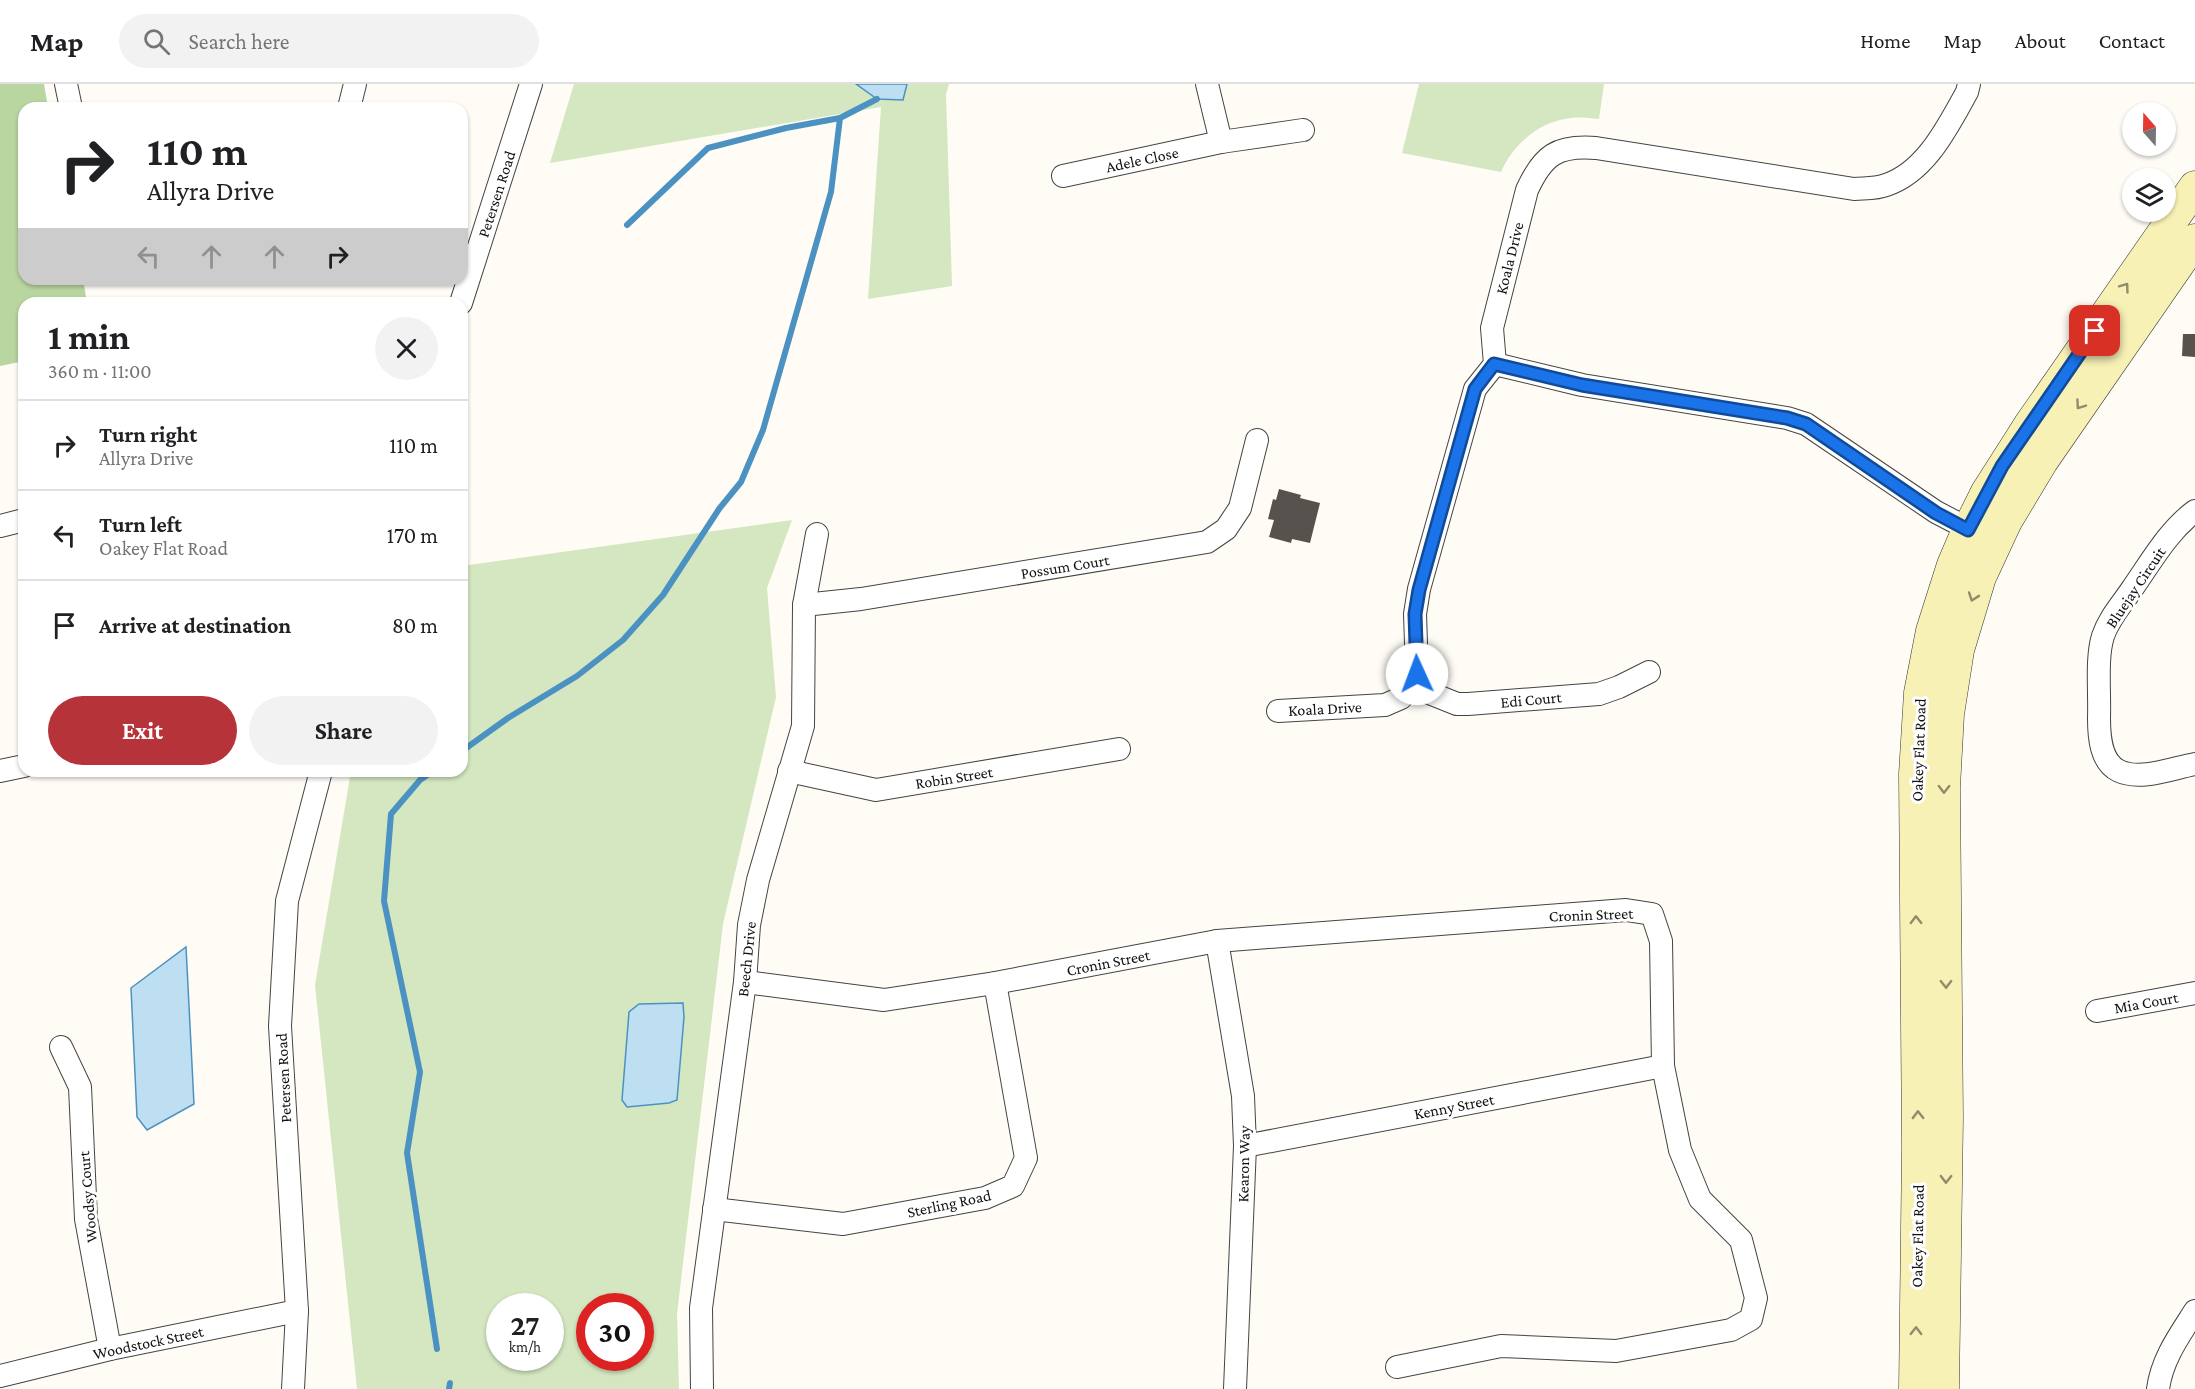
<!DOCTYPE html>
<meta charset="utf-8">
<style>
:root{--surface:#fff;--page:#f2f2f2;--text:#202124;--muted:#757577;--line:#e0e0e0;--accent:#b63339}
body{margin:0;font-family:"Crimson Pro",serif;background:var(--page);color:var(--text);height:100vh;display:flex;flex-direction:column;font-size:22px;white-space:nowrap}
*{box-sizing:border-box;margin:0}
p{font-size:20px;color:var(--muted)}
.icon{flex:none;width:33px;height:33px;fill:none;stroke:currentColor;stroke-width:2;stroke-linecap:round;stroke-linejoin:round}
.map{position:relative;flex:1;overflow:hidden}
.sheet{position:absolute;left:18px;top:213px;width:450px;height:480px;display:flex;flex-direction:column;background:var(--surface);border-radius:18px;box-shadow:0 2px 4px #0004}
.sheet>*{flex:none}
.hud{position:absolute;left:18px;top:18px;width:450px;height:183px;border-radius:18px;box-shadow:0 2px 4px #0004;background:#fff;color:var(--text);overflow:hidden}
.needle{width:39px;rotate:340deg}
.buttons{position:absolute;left:2122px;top:18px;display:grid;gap:12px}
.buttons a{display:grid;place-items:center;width:54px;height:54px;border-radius:50%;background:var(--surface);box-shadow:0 2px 4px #0004;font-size:30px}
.speed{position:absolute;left:486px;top:1209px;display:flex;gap:12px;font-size:30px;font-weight:700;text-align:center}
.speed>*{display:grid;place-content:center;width:78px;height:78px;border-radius:50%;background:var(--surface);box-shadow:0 2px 4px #0004;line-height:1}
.speed small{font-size:15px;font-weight:400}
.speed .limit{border:9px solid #d22;background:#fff;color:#111}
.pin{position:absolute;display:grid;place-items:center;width:51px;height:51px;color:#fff;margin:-26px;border-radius:12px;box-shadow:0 3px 9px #0006}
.me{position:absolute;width:66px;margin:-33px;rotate:358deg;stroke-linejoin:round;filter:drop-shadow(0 0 4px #0008)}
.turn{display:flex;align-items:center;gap:21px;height:126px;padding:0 30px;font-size:27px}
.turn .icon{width:78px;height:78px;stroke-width:2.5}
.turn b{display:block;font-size:42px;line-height:51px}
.lanes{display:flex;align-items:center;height:57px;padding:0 30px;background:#0003;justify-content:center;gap:30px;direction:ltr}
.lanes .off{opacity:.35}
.round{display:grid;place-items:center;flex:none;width:63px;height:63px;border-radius:32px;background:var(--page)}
.summary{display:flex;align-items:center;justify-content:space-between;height:102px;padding:0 30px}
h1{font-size:36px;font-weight:700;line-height:45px}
.button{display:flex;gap:12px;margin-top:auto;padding:12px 30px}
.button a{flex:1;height:69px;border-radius:36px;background:var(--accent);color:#fff;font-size:24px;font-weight:700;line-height:69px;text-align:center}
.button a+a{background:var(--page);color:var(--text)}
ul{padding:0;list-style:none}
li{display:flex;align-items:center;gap:18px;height:90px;padding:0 30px;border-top:2px solid var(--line)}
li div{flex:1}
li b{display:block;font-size:22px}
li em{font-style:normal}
header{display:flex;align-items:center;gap:36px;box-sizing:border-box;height:84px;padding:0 30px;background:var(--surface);border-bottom:2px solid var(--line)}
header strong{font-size:28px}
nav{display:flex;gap:33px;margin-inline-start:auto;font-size:21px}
.search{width:420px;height:54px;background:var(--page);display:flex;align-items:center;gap:15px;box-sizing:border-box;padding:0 21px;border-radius:33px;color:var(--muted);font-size:22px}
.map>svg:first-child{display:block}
.green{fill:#d4e7c0;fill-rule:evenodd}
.forest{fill:#b9d6a1}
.water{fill:#bedef1;stroke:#4b92c2;stroke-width:1.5}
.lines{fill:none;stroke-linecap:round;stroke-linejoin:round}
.stream{stroke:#4b92c2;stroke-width:6}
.building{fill:#58524e}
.minor-casing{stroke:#444;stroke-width:24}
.secondary-casing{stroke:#333;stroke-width:33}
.minor{stroke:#fff;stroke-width:22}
.secondary{stroke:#f8f1b6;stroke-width:32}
.oneway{stroke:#908c6c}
.route-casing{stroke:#114b97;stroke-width:15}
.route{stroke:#1a73e8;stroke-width:10}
.labels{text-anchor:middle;stroke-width:6;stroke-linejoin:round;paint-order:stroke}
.street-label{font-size:16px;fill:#111;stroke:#fff}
</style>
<header>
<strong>Map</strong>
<div class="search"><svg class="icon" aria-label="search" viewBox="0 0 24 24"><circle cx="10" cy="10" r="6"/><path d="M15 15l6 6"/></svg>Search here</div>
<nav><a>Home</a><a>Map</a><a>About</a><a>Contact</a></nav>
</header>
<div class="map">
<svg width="2195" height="1305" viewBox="0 0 2195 1305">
<rect width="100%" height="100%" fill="#fefcf5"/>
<g class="green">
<polygon points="574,0 949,0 946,10 952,202 868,215 881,23 550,79"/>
<path d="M1419,0H1604L1599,35C1590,34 1580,33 1571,34C1540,37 1513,60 1501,88L1402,69Z"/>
<path d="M792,436L767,504L776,613L723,840L677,1230L679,1305H357L315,901L351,687H462V482ZM500,1222H550V1274H500ZM590,1222H640V1274H590Z"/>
</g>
<polygon class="forest" points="0,0 44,0 48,24 24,24 24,195 83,195 87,219 24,219 24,277 0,282"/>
<g class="water">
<polygon points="856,0 907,0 903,16 877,15"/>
<polygon points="186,863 194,1020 147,1046 137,1033 131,904"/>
<polygon points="683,919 684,933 677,1016 669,1019 627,1023 622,1016 629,928 639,920"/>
</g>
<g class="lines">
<g class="stream">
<polyline points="627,141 708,64 786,44 840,34"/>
<polyline points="462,667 508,634 577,592 623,556 663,511 719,425 741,398 763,346 831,108 840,34 877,15"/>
<polyline points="433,687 420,696 391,730 384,817 420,988 407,1069 437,1265"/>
<polyline points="449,1305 450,1299"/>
</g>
</g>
<g class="building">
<polygon points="2183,250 2195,250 2195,273 2182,272"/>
<polygon points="1279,405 1301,411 1300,414 1320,419 1310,459 1292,455 1291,459 1269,453 1274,436 1268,435 1273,415 1276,416"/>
</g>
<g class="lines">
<g class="minor-casing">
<g id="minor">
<polyline points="66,0 71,24"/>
<polyline points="1207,0 1221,58 1303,46"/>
<polyline points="349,24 355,0"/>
<polyline points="1063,92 1221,58"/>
<polyline points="461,219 531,0"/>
<polyline points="1495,280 1582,301 1787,334 1806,340 1936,428 1982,452"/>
<path d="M2195,427C2168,447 2151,478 2132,505C2122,520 2109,534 2103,552C2096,574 2100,609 2099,634C2099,651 2100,678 2119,687C2141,697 2173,684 2195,680"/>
<polyline points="0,442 24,436"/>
<polyline points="804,521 861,515 1207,458 1226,445 1240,424 1257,356"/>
<polyline points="1412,602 1457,620 1468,620 1599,610 1619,603 1649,588"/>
<path d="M1278,627L1385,621L1401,614L1412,602L1417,589L1415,530L1419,505L1475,305L1495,280L1492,244L1527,106C1543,71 1557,61 1596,64L1854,105C1864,104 1876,105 1886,101C1926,88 1948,42 1967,8L1969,0"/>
<polyline points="0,687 24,682"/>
<polyline points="789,687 876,706 1119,665"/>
<polyline points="1217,857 1243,1012 1245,1062 1235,1305"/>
<polyline points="745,898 884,916 995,899 1217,857 1626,826 1652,830 1661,857 1663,982 1680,1066 1700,1115 1741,1156 1756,1214 1751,1235 1731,1246 1616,1267 1501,1262 1397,1283"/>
<polyline points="2097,927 2195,909"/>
<polyline points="61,963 80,1003 86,1135 110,1265"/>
<polyline points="1245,1062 1663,982"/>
<polyline points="714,1125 843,1140 985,1114 1013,1102 1026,1074 995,899"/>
<polyline points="0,1292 110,1265 297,1227"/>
<polyline points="293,1305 297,1227 280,942 287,817 321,687"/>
<polyline points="702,1305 701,1224 745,898 749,841 758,796 803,642 804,521 817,450"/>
<path d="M2158,1305C2162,1275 2179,1252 2195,1227"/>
</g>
</g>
<g class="secondary-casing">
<g id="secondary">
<polyline points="1915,1305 1918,1064 1915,690 1920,609 1932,547 1953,481 1968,446 1987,408 2029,342 2195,103"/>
<polyline points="1943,1305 1947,1034 1944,703 1948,630 1958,566 1980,493 2006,437 2042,377 2195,156"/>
</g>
</g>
<use href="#minor" class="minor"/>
<use href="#secondary" class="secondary"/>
</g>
<defs><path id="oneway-chevron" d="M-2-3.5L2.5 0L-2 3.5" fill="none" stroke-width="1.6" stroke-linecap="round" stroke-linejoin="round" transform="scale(1.5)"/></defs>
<g class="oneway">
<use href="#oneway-chevron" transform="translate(2125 203) rotate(-54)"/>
<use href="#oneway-chevron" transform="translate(2080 321) rotate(125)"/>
<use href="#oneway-chevron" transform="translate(1973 513) rotate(109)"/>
<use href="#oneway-chevron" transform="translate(1944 705) rotate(91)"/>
<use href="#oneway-chevron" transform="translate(1916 836) rotate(-91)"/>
<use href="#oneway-chevron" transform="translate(1946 900) rotate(89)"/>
<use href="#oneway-chevron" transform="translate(1918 1031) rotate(-91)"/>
<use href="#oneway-chevron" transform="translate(1946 1095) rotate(91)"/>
<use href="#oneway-chevron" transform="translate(1916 1247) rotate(-89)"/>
</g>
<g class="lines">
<g class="route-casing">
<polyline id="route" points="1417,590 1415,530 1419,506 1475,305 1494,280 1582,301 1787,334 1806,340 1936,429 1968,446 2002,382 2095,247"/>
</g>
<use href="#route" class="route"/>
</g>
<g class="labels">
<g class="street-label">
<text transform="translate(1142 75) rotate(-12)" y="6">Adele Close</text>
<text transform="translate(496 110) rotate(-72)" y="6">Petersen Road</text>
<text transform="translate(1509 174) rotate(-76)" y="6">Koala Drive</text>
<text transform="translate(1065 482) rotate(-9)" y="6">Possum Court</text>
<text transform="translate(2135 503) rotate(-56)" y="6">Bluejay Circuit</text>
<text transform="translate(1531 615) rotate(-5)" y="6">Edi Court</text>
<text transform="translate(1325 624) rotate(-3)" y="6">Koala Drive</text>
<text transform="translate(1918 666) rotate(-88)" y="6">Oakey Flat Road</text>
<text transform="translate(954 693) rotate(-9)" y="6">Robin Street</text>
<text transform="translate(1591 830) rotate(-2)" y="6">Cronin Street</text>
<text transform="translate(746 875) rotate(-84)" y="6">Beech Drive</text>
<text transform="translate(1108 878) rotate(-11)" y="6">Cronin Street</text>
<text transform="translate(2146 918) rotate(-10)" y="6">Mia Court</text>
<text transform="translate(283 994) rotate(-93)" y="6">Petersen Road</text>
<text transform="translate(1454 1022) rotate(-11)" y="6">Kenny Street</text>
<text transform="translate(1243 1080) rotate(-89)" y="6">Kearon Way</text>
<text transform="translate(87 1113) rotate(-95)" y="6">Woodsy Court</text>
<text transform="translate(949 1119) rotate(-12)" y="6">Sterling Road</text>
<text transform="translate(1917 1152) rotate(-89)" y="6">Oakey Flat Road</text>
<text transform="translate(148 1258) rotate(-12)" y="6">Woodstock Street</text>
</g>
</g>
</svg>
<div class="buttons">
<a><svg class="needle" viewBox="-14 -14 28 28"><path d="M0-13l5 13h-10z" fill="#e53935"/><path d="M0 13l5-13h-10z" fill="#757577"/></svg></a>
<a><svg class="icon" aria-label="layers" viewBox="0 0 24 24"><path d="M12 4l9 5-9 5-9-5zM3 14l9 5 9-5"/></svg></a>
</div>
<div class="speed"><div>27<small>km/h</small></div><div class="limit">30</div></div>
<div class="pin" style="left:2095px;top:247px;background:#d93025"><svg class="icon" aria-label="arrive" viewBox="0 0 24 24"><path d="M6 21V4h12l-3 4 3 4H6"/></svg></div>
<svg class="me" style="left:1417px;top:590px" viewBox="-20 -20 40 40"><circle r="19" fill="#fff"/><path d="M0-13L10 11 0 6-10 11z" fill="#1a73e8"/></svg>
<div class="hud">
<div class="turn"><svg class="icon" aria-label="right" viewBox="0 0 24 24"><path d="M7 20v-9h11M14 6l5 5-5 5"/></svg><div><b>110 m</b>Allyra Drive</div></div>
<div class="lanes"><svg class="icon off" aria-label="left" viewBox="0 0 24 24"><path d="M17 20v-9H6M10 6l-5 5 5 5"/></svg><svg class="icon off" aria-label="ahead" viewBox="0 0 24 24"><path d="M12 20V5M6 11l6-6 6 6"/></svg><svg class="icon off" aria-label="ahead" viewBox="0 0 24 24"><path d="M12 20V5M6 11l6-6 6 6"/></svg><svg class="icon" aria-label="right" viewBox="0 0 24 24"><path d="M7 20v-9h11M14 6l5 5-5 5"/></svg></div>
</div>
<section class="sheet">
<div class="summary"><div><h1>1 min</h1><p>360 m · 11:00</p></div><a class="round"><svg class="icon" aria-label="close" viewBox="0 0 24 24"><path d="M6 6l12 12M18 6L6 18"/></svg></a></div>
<ul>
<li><svg class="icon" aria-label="right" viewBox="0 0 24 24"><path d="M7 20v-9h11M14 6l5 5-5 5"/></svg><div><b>Turn right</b><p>Allyra Drive</p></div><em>110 m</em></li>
<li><svg class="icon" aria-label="left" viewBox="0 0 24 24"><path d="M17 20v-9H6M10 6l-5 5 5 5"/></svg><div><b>Turn left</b><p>Oakey Flat Road</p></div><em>170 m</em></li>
<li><svg class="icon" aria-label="arrive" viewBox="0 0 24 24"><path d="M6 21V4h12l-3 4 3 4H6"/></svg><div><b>Arrive at destination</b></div><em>80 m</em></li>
</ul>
<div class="button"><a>Exit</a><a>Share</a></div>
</section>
</div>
